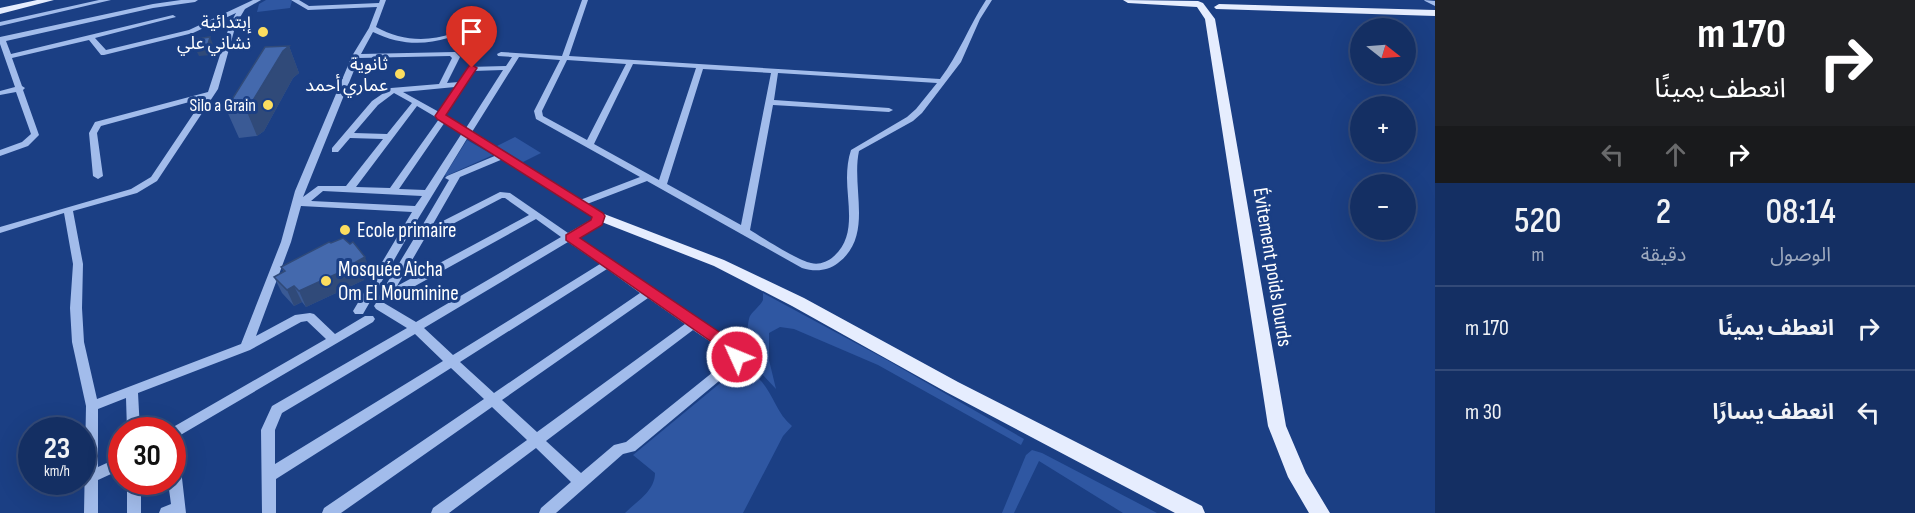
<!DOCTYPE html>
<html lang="ar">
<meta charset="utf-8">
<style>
:root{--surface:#142f63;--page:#1d3769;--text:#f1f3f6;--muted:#9da9be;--line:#334a78}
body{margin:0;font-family:"Sofia Sans Condensed","Noto Sans Arabic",sans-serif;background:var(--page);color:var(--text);direction:rtl;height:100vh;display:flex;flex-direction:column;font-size:22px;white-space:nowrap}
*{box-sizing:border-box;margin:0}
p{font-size:20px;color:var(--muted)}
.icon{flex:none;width:33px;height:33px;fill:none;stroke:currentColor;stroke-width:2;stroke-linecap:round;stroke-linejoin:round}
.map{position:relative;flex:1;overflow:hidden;direction:ltr}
.drawer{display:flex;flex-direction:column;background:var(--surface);width:480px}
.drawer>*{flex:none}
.top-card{background:#202124;color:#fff;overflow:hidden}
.needle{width:39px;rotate:107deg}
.controls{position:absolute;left:1350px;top:18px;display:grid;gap:12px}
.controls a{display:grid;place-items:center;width:66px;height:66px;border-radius:50%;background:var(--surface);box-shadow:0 6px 24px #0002,0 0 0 2px var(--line);font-size:30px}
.speed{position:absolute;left:18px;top:417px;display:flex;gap:12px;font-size:30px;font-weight:700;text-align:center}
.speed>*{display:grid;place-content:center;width:78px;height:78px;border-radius:50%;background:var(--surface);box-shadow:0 6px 24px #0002,0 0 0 2px var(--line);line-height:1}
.speed small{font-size:15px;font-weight:400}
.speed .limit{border:9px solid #d22;background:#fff;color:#111}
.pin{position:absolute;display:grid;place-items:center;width:51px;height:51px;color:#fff;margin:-62px -26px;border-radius:50% 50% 50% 0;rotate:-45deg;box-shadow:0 0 6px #0007}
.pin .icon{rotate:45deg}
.me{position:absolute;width:66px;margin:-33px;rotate:314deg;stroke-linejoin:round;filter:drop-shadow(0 0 4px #0008)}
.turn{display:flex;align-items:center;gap:21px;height:126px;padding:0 30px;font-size:27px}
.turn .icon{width:78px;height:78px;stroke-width:2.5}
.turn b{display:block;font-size:42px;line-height:51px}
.lanes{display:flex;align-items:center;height:57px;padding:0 30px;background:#0003;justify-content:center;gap:30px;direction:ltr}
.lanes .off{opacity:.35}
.eta{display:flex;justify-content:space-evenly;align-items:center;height:102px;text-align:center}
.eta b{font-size:36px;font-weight:600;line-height:42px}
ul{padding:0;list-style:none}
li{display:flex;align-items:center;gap:18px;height:84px;padding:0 30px;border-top:2px solid var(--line)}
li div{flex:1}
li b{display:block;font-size:22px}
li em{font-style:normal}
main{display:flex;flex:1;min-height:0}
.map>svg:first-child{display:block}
.green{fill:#2f57a2}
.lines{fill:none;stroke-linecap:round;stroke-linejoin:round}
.minor{fill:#a2bceb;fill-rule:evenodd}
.major{fill:#e6edfe;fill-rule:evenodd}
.wall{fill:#3a5a95}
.shaded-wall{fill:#304a79}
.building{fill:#4469ad;stroke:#304a79;stroke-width:1.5}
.route{fill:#e11d48;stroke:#92132f;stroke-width:1.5}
.poi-dot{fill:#fcdd5f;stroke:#1b3f84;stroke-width:2}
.labels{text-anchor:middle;stroke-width:6;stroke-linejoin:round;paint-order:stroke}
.far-poi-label{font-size:18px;fill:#fff;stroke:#1b3f84;text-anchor:end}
.poi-label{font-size:21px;fill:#fff;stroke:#1b3f84;text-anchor:start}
.street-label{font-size:21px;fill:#fff;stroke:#1b3f84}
</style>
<main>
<section class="drawer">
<div class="top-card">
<div class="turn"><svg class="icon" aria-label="right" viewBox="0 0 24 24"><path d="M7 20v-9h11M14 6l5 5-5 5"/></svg><div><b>170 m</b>انعطف يمينًا</div></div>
<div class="lanes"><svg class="icon off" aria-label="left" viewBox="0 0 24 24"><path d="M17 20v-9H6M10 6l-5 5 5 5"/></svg><svg class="icon off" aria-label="ahead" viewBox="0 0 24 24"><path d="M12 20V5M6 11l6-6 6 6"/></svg><svg class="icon" aria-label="right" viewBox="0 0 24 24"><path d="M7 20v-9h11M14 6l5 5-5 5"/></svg></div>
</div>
<div class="eta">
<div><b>08:14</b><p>الوصول</p></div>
<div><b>2</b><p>دقيقة</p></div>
<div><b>520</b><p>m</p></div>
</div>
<ul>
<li><svg class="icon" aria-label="right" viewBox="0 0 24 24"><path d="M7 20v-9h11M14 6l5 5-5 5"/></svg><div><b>انعطف يمينًا</b></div><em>170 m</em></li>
<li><svg class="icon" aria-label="left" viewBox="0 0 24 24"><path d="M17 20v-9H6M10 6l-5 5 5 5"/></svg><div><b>انعطف يسارًا</b></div><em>30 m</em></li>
</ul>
</section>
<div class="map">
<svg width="1435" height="513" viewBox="0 0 1435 513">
<rect width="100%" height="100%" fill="#1b3f84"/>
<g class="green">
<polygon points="266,0 290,0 292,1 290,8 257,12 259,4"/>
<polygon points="515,137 541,153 523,162 497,146"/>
<polygon points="467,140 493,155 446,176 445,175"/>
<path d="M763,293L887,360L1024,439L1021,445L878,365L794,329L780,327L769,333V360L776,389L762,374L746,365C745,359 747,321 750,316C754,310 760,306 763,300Z"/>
<path d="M736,370C771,371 770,409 792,426L783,436L743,513H625C637,501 655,491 655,473L633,455Z"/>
<polygon points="1032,450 1042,453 1157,513 1123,513 1039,461 1014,513 1002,513 1026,455"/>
</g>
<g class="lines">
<g class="minor">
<polygon points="99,0 111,0 0,26 0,22"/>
<path d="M181,0H198L195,2L153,8L6,41L11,54L173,15L176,17L95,38L106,50L189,30L253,0H261L245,9L236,24L218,89L157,181L137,193L73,211L83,264L82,308L84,342L97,399L241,344L281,242L295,191L352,56L369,28L377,7L308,10L291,0H299L309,6L379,3L380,0H386L376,27C400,40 426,43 453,33C461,29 470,22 478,23V25C444,44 409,50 373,32L361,54L455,52L460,57L447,83L459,82L468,67L506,66L512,57L498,56L497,54L501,52L562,56L582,0H588L569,56L940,79C959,54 969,26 986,0H992L980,19L961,62L922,113L913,121L859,151C851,188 874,236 838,263C828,271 815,272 802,268L647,181L587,204L602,214L604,219L575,237L741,351L743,354L737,366L635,451L623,454L556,513H539L541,508L571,482L536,448L449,513H431L433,508L527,440L492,407L341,513H322L324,508L484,399L451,368L276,479V513H262L261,430L272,406L407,328L376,309L374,306L376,303H384L416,322L561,237L536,219L388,301H380L378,298L418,232L409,234L363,314H355L353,311L412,212L301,206L291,242L256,336L295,315L310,313L314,314L335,334L365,316H373L375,319L373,322L172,440V430H168L326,339L307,321L301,322L250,350L138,393L140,430H127L126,398L98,409V467L122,456V469L98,480V513H84L86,406L72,342L70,308L73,264L64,213L0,233V227L131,189L151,177L204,98L101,126L97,133L103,176L98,179L93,176L89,133L95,122L208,92L230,24L236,13L193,33L104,55H101L89,40L12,58L22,86L25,88L23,90L39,135L28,146L0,156V150L22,142L31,134L16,92L0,95V91L15,87L0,44V37L153,4ZM450,56L452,58L439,84L391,88L372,101L332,148V152H338L350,138L383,139L346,186H318L303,197L359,58ZM519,57L560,60L534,111L536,119L640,177L580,200L472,132ZM567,60L626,64L587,140L543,116L542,111ZM633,64L696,68L659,180L594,144ZM703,69L771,73L741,225L667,184ZM503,70L466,128L445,115L473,71ZM778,73L937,83L916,109L907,117L851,150C848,159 847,168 847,178C847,204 857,237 833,257C827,262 819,265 811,263C799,261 763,238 750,230L773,105L889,112L893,110L889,108L774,100ZM455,87L439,112L403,92ZM394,93L412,103L387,134L354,133L378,105ZM417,106L439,119L390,188L356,187ZM445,122L462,133L425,190L399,189ZM468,137L497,155L447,176L445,178L449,180L422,226L413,227ZM503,159L594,217V218L568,233L510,193L500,192L439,223L433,224L460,177ZM323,191L422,196L415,206L311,201ZM502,198H505L529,215L397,286L429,231L445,228ZM568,242L600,264L453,355L424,328ZM607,269L640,293L494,393L460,362ZM648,298L685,324L537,432L502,400ZM693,330L730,355L728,360L626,442L614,445L581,473L546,441ZM415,334L443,361L275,464V430L282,413Z"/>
<polygon points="1424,0 1435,1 1435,6 1425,1"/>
<polygon points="172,447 177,448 179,452 186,513 159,513 161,508 171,504 168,482 172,482"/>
<rect x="127" y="482" width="14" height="31"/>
</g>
<g class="major">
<polygon points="37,0 54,0 0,14 0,8"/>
<polygon points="1123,0 1198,1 1203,3 1215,19 1286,426 1306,473 1330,513 1309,513 1288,477 1268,426 1205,19 1197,7 1128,3"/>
<polygon points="1219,4 1435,10 1435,16 1216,9 1214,7"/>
<polygon points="599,212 724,260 804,298 958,382 1202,506 1205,513 1175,513 946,392 792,306 714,266 594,219 592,216 594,213"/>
</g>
</g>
<g class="wall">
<polygon points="289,46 299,73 293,78 264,131 257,136 239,138 226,109"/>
<polygon points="281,267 371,273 363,277 364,280 306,307 302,302 294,306 282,293 274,277 284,272"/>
</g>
<g class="shaded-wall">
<polygon points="210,37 214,47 212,55 199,56 194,46"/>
<polygon points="289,46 299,73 293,78 264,131 257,136 245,107 283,51"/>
<polygon points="365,257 371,273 363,277 364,280 306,307 299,291"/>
<polygon points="294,286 302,302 294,306 287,290"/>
</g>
<g class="building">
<polygon points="210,37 208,44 194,46 197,39"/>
<polygon points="289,46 283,51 252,102 245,107 226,109 265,47"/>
<polygon points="343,238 350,244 353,242 365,257 356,262 358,264 299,291 294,286 287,290 274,277 285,271 281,267 329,242 331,243"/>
</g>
<polygon class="route" points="472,65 477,68 446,115 603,213 605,216 602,225 580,238 737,344 745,357 742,362 731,362 726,352 566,240 566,235 591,220 592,217 437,119 435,116 469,66"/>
<g class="poi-dot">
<circle cx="263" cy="32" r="6"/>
<circle cx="400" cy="74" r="6"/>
<circle cx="268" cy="105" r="6"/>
<circle cx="345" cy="230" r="6"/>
<circle cx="326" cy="281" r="6"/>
</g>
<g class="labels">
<g class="far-poi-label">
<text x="251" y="28">إبتدائية<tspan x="251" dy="21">نشاني علي</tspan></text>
<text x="388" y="70">ثانوية<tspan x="388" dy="21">عماري أحمد</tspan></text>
<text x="256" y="111">Silo a Grain</text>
</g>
<g class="poi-label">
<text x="357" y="237">Ecole primaire</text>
<text x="338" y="276">Mosquée Aicha<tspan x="338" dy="24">Om El Mouminine</tspan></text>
</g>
<g class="street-label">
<text transform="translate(1273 267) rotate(81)" y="7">Évitement poids lourds</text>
</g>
</g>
</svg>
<div class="controls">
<a><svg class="needle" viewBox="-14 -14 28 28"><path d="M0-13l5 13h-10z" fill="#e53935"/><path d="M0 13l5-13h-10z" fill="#9da9be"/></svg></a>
<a>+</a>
<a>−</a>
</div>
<div class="speed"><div>23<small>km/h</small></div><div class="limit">30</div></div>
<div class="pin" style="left:472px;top:68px;background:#d93025"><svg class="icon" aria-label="arrive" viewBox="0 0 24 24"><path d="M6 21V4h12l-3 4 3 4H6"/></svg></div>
<svg class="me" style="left:737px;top:357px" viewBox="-20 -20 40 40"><circle r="17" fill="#e11d48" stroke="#fff" stroke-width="3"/><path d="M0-11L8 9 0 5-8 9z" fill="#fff"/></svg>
</div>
</main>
